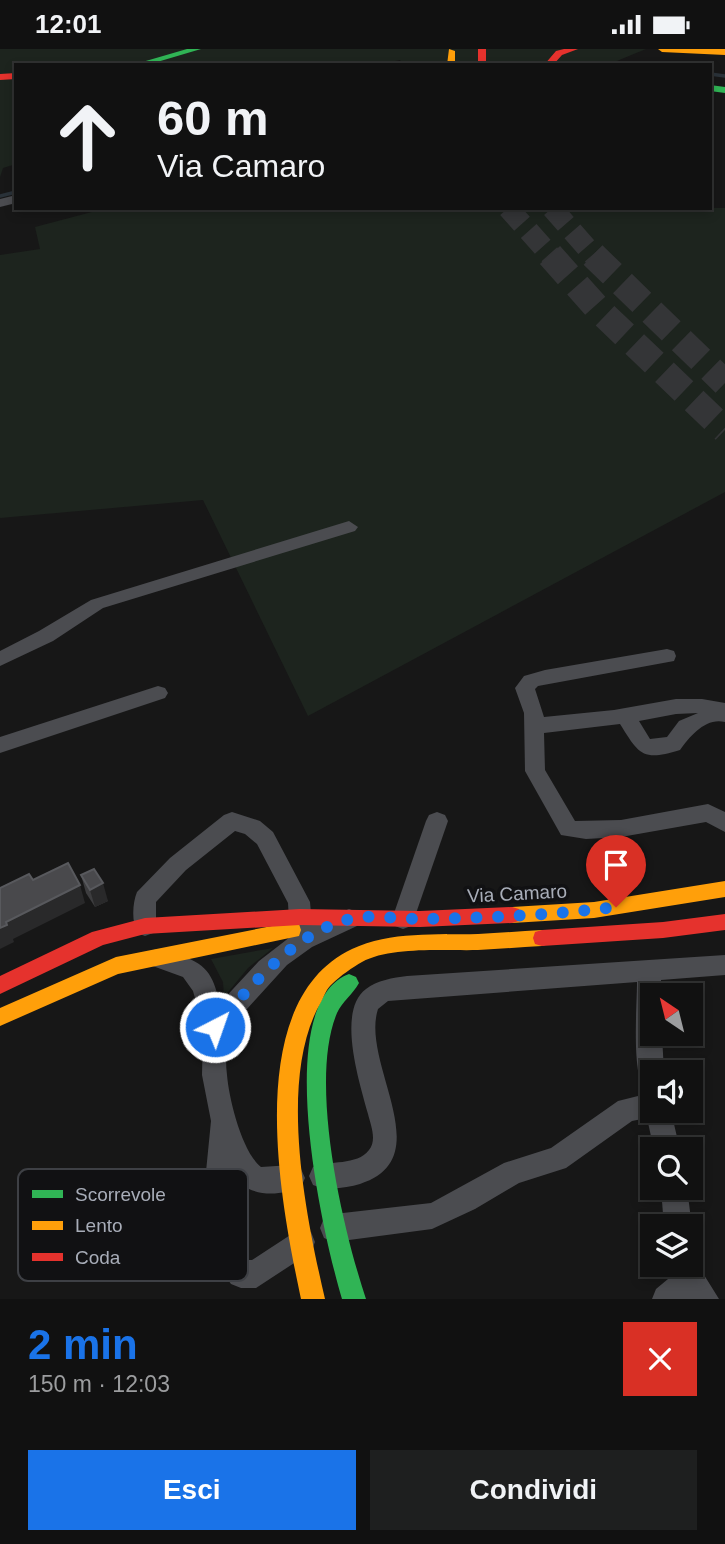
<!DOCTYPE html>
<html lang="it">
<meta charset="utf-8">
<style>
:root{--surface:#111;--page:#1e1f1f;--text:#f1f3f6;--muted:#9c9d9f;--line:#303131;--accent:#1a73e8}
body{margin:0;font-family:Arial,sans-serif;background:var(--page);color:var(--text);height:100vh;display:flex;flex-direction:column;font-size:26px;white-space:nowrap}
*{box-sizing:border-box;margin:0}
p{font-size:23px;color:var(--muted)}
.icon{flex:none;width:38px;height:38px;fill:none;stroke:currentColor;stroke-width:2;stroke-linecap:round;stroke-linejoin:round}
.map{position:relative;height:1250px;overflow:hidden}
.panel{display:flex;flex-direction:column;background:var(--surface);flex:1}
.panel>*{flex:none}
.top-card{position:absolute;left:14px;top:14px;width:698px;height:147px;border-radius:0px;box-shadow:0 4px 10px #0003,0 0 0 2px var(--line);background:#111;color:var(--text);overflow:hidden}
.needle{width:46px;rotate:325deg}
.fabs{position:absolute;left:640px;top:934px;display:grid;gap:14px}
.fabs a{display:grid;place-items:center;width:63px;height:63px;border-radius:0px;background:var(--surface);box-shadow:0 4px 10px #0003,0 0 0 2px var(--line);font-size:35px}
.pin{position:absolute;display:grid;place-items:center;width:60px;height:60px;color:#fff;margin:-72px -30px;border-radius:50% 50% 50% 0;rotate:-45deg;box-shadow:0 0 7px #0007}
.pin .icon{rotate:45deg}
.me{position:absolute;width:77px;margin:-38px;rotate:41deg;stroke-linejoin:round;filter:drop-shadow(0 0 5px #0008)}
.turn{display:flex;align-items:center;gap:24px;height:147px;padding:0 28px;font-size:32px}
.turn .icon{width:91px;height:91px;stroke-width:2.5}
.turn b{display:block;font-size:49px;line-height:60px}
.round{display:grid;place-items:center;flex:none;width:74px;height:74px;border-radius:0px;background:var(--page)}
.headline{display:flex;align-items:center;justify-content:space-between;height:119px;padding:0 28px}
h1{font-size:42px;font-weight:700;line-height:52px;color:var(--accent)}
.action{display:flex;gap:14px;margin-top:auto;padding:14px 28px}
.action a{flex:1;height:80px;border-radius:0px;background:var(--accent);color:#fff;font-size:28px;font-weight:700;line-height:80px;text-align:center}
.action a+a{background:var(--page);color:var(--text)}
.status{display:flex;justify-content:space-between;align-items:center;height:49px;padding:0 35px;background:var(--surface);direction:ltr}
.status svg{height:19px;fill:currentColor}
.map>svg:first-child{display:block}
.green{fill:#1d241e}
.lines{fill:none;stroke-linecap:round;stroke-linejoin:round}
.stream{stroke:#2a3239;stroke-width:3.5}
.highway-tunnel-far1{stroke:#343537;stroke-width:21;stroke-dasharray:21 10;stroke-linecap:butt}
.highway-tunnel{stroke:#343537;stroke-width:27;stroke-dasharray:27 14;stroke-linecap:butt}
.street{fill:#4b4c50;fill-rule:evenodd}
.fast{fill:#30b455;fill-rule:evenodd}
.slow{fill:#ff9f0a;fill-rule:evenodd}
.jam{fill:#e5322d;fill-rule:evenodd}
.wall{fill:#3d3d3f}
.shaded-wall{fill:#29292a}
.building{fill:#49494c;stroke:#58595d;stroke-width:2}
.route{stroke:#1a73e8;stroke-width:12;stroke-dasharray:0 21.6}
.labels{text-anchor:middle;stroke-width:7;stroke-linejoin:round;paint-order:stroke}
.street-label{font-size:19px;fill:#a8adb8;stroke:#111113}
.key{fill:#111113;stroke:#3e4045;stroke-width:2}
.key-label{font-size:19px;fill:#a8adb8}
</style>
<div class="status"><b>12:01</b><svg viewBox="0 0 49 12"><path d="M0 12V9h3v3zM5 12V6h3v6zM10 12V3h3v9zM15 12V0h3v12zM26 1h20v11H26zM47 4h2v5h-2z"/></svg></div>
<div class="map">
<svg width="725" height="1250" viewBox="0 0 725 1250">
<rect width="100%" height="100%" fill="#171717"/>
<g class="green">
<polygon points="0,0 646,0 607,16 404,16 400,11 376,16 16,16 16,115 3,119 0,128"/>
<polygon points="107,159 725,159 725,443 308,667 203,451 0,469 0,206 40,200 35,178"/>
<polygon points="273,899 248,919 224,948 223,933 211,910"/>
</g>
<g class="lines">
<g class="stream">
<polyline points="710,25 725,27"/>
<polyline points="0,147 16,143"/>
</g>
<g class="highway-tunnel-far1">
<polyline points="508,159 551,207"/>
<polyline points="552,159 594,207"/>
</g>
<g class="highway-tunnel">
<polyline points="550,206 599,261 725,381"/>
<polyline points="593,206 725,334"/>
</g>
<g class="street">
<polygon points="16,146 16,154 0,158 0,150"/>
<polygon points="349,472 358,478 355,482 103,559 53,592 0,617 0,602 39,582 91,551"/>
<path d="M667,600L674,602L676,607L674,612L538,637L535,640L544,668L614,661L676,650H702L725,654V673C706,668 690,687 680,701C642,713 639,705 620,675L544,684L545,721L575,772L621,771L708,755L725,763V783L706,773L621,788L586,790L561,786L525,722L524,664L515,639L524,627L545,621ZM698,664L679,672L667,688L650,690L639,672L676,665Z"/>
<polygon points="158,637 165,639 168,644 165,649 0,704 0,688"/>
<path d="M232,763L260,772L273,783L310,853L312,876L349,860L357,863L360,870L357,877L312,898L287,916L227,982C227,996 225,1012 227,1026C229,1050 242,1103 261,1118L292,1116L301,1120L305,1129L301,1138C276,1149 242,1148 230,1120C228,1152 228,1185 248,1211H252L301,1179L311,1183L315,1193L311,1203L256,1239H241L231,1235L220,1220L209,1193L203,1153L211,1072L202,1026L203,978L193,942L183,928L150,916L146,909L150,902C160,898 167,902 177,905C207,915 212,924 220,954L259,912L290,888L288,854L257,795L245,785L235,782L186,821L156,853V877L153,884L145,887L137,884C132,873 132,855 137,843L170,809L224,766Z"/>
<polygon points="437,763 445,766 448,772 414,870 411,877 403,880 395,877 392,870 426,772 429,766"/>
<path d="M725,906V926L661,931V947H653V985H662L664,1024H653V1062H671L680,1101H654L647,1069L632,1072L566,1119L519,1134L475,1160L432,1180L334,1193L324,1189L320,1179L324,1169L334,1165L431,1154L504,1114L551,1099L618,1052L646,1045C631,1025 637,959 637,933L388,952L378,960C360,1015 441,1109 360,1135C346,1139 327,1142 313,1136L309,1127L313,1118C329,1111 357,1117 369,1101C377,1091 371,1077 368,1065C360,1035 336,962 366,940C377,931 393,929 407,927Z"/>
<polygon points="661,1139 687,1139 692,1178 691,1179 664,1178"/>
<polygon points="691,1205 719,1250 652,1250 656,1240 674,1225 670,1216 691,1216"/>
</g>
<g class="fast">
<polygon points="187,0 201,0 147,16 132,16"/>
<polygon points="710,36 725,38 725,44 710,42"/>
<path d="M349,925L356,928L359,934C353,945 342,953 337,964C308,1033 343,1181 366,1250H342C324,1190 269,955 349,925Z"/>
</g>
<g class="slow">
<polygon points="449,0 455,2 455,16 447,16"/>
<polygon points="658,0 725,0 725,6 662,3"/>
<polygon points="725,832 725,848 594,869 512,874 505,872 503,866 505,860 512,858 594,853"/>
<polygon points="292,873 299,875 301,881 299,887 118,925 0,977 0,959 116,908"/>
<path d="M542,881L549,883L551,889L549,895L542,897C521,898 500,900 478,901C446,902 391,897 362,913C353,918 340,927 332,935C327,939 324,947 321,953C277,1029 306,1168 325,1250H301C281,1155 240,953 352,900C390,882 437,886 478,885C499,884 521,882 542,881Z"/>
</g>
<g class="jam">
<rect x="478" y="0" width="8" height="16"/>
<polygon points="564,0 578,0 562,6 553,16 544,16 556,2"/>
<polygon points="16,24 16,30 0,31 0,25"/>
<polygon points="512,858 519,860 521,866 519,872 512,874 420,878 300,876 145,885 103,896 0,945 0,927 92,883 145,869 300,860 420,862"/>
<polygon points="725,865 725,881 663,889 542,897 535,895 533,889 535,883 542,881 663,873"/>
</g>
</g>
<polygon class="wall" points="81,826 108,852 95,858 86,844"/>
<g class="shaded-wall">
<polygon points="103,834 108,852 95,858 90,841"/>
<polygon points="80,836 85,854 13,890 14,893 0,900 0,879 6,873"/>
</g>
<g class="building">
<polygon points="68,814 80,836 6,873 7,876 0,879 0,839 29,825 33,831"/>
<polygon points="94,820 103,834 90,841 81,826"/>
</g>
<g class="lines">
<path class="route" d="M215,978C251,937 295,883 350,870C371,865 398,870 420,870C485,869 551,866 616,858"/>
</g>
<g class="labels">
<g class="street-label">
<text transform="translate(517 844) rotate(-3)" y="7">Via Camaro</text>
</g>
</g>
<rect x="18" y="1120" width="230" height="112" rx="10" class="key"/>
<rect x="32" y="1141" width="31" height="8" fill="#30b455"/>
<rect x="32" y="1172" width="31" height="9" fill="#ff9f0a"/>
<rect x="32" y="1204" width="31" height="8" fill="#e5322d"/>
<g class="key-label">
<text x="75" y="1152">Scorrevole</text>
<text x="75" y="1183">Lento</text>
<text x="75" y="1215">Coda</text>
</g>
</svg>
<div class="fabs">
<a><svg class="needle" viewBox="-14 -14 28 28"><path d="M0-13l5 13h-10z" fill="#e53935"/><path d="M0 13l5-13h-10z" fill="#9c9d9f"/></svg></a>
<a><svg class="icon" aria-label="sound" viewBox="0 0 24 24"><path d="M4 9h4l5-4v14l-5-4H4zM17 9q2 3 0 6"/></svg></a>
<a><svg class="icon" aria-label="search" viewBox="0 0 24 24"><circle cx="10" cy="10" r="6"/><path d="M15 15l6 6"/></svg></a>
<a><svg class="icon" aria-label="layers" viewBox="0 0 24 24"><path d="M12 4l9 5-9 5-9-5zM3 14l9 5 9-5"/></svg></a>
</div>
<div class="pin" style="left:616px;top:858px;background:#d93025"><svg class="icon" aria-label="arrive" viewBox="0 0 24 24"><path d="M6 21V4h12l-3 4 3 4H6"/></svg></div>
<svg class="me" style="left:215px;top:978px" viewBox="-20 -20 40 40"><circle r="17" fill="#1a73e8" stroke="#fff" stroke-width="3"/><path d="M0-11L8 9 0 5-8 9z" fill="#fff"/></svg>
<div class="top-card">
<div class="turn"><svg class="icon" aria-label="ahead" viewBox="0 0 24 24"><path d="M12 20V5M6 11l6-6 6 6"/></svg><div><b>60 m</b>Via Camaro</div></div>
</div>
</div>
<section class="panel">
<div class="headline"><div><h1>2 min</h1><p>150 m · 12:03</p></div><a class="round" style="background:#d93025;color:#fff"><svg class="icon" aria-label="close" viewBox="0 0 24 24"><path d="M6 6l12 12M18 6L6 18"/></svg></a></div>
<div class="action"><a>Esci</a><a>Condividi</a></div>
</section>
